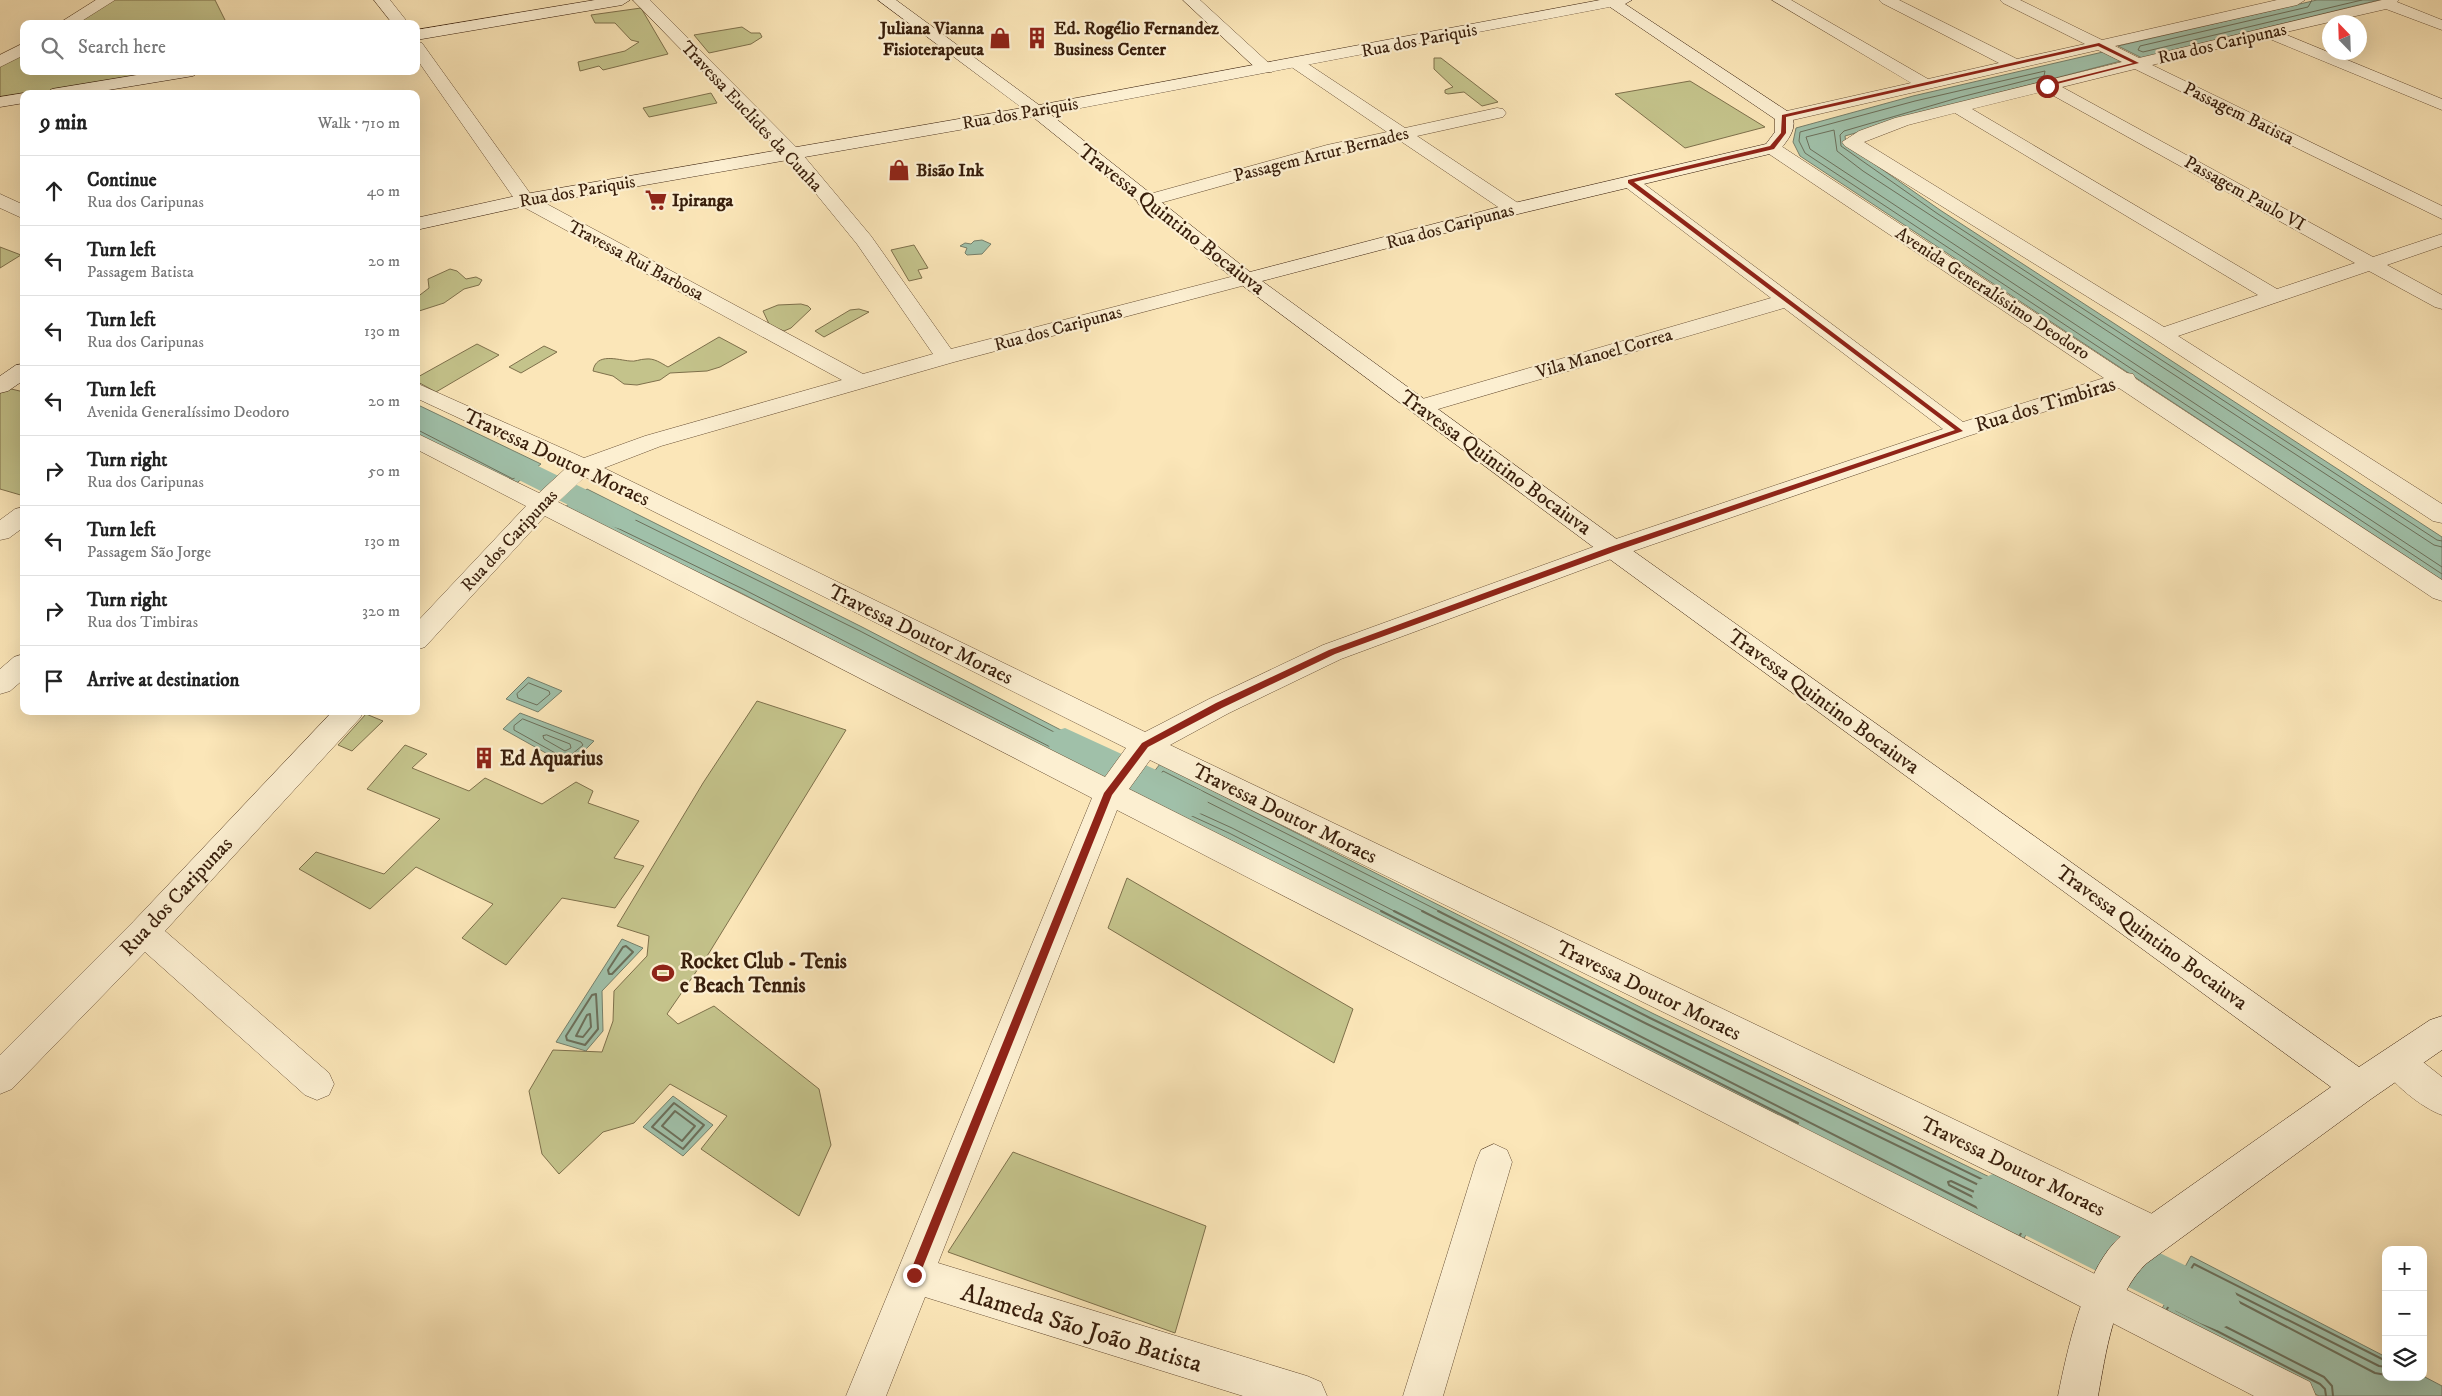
<!DOCTYPE html>
<meta charset="utf-8">
<style>
body{margin:0;font-family:"IM FELL DW Pica",serif;background:#f6f6f6;color:#222}
.controls{position:absolute;right:15px;bottom:15px;display:grid;overflow:hidden;border-radius:10px;box-shadow:0 5px 20px #0002}
.controls button{width:45px;height:45px;display:grid;place-items:center;padding:0;border:0;border-bottom:1px solid #e0e0e0;background:#fff;color:#222;font:25px sans-serif}
.compass{position:absolute;left:2322px;top:15px;width:45px;height:45px;border-radius:50%;background:#fff;box-shadow:0 5px 20px #0002;rotate:337deg}
.stop{position:absolute;width:15px;height:15px;margin:-11px;border:4px solid #8f2418;border-radius:50%;background:#fff}
.stop.end{background:#8f2418;border-color:#fff;box-shadow:0 1px 5px #0008}
.list{margin:0;padding:0;list-style:none}
h2{display:flex;justify-content:space-between;align-items:center;height:65px;margin:0;padding:0 20px;font-size:21px}
h2 small{font-size:16px;font-weight:400;color:#767676}
.list li{display:grid;grid-template-columns:32px 1fr auto;gap:15px;align-items:center;box-sizing:border-box;height:70px;padding:0 20px;border-top:1px solid #e0e0e0}
.list b{display:block;font-size:19px;white-space:nowrap}
.list p{margin:0;font-size:16px;white-space:nowrap;color:#767676}
.list em{font-size:16px;font-style:normal;color:#767676}
.icon{flex:none;width:28px;height:28px;fill:none;stroke:currentColor;stroke-width:2;stroke-linecap:round;stroke-linejoin:round}
.map{position:relative;flex:none;width:2442px;height:1396px;overflow:hidden}
.search{position:absolute;background:#fff;box-shadow:0 5px 20px #0002;left:20px;top:20px;width:400px;height:55px;display:flex;align-items:center;gap:12px;box-sizing:border-box;padding:0 18px;border-radius:10px;color:#767676;font-size:19px}
.panel{position:absolute;background:#fff;box-shadow:0 5px 20px #0002;left:20px;top:90px;width:400px;height:625px;border-radius:10px}
.map>svg:first-child{display:block}
.green{fill:#c4c38b;stroke:#7e704b}
.water{fill:#a0c0a9;stroke:#767f6a}
.lines{fill:none;stroke-linecap:round;stroke-linejoin:round}
.shore-far1{stroke:#6c6f5a;stroke-width:1}
.shore{stroke:#6c6f5a;stroke-width:2}
.canal{fill:#a0c0a9;fill-rule:evenodd}
.street-casing{stroke:#695036;stroke-width:1}
.secondary-casing{stroke:#381e0b;stroke-width:1}
.street{fill:#fcefd1;fill-rule:evenodd}
.secondary{fill:#fcefd1;fill-rule:evenodd}
.route{fill:#8f2418}
.labels{text-anchor:middle;stroke-width:4.5;stroke-linejoin:round;paint-order:stroke}
.far-poi-label{font-size:18px;font-weight:bold;fill:#381e0b;stroke:#fcefd1;text-anchor:start}
.far-street-label{font-size:18px;fill:#381e0b;stroke:#fcefd1}
.street-label{font-size:21px;fill:#381e0b;stroke:#fcefd1}
.poi-label{font-size:21px;font-weight:bold;fill:#381e0b;stroke:#fcefd1;text-anchor:start}
.near-street-label{font-size:25px;fill:#381e0b;stroke:#fcefd1}
</style>
<div class="map">
<svg width="2442" height="1396" viewBox="0 0 2442 1396">
<rect width="100%" height="100%" fill="#fbe6b8"/>
<filter id="stains"><feTurbulence type="fractalNoise" baseFrequency=".004" numOctaves="4"/><feColorMatrix values="0 0 0 0 .2 0 0 0 0 .09 0 0 0 0 .02 0 0 0 .5 -.17"/></filter>
<radialGradient id="worn" r=".72"><stop offset=".6" stop-color="#630" stop-opacity="0"/><stop offset="1" stop-color="#630" stop-opacity=".3"/></radialGradient>
<path class="green" d="M107 0H215L227 24H66Z
M641 8 668 54 603 70 599 66 580 71 578 62 625 51 639 42 631 40 615 23H595L591 15Z
M742 27 751 33H760L762 37 751 44 709 53 694 35Z
M24 48V71H193L52 94H24L0 102V62Z
M1434 58H1441L1498 102 1482 106 1464 92 1448 94 1445 93V90L1453 87 1434 69Z
M1690 81 1765 127 1685 148 1615 94Z
M711 93 717 103 649 117 643 108Z
M914 245 928 268 918 270 922 278 909 281 891 250Z
M0 247 21 255 0 268Z
M450 269 457 271 466 279 476 277 482 280 479 285 464 289 444 303 416 312V298L429 288 428 279Z
M801 304 808 306 811 309 791 328 784 331 770 326 763 311 778 305Z
M859 309 869 312 824 337 815 331 850 310Z
M719 337 747 352 720 367 707 371 670 373 660 380 637 385 624 384 613 376 593 371C596 352 618 360 630 361 635 362 640 359 646 359 654 358 661 363 668 367Z
M477 344 499 355 436 392 416 381V378Z
M544 346 557 352 521 373 509 367Z
M7 388 24 392V496L0 489V393Z
M757 701 846 730 709 953 667 1014 678 1024 714 1006 819 1089 831 1145 799 1216 701 1149 727 1116 670 1084 634 1123 603 1132 559 1174 542 1154 529 1091 553 1050 602 1052 613 1021 614 991 647 956 649 936 617 926 703 783Z
M366 714 383 721 352 751 338 745Z
M405 745 427 754 412 768 469 791 485 778 542 804 576 782 593 791 588 803 639 821 614 858 644 866 615 908 562 898 506 965 462 938 493 904 416 867 370 909 299 869 316 852 384 874 440 819 367 789Z
M1127 878 1353 1009 1334 1063 1108 928Z
M1013 1152 1206 1226 1175 1333 948 1252Z"/>
<path class="water" d="M2317 0H2379L2142 58 2118 46Z
M2103 52 2121 61 1963 102 1845 136 1846 144 1940 210 2442 537V580L1800 156 1793 142 1796 128 1913 96Z
M982 240 991 244 982 254 967 255 965 253 967 248 960 246 965 243 971 244 974 241Z
M416 404 541 464 514 485 416 433Z
M587 489 862 627 1113 757 1096 776 741 593 564 508Z
M528 677 562 691 538 712 506 699Z
M520 713 594 741 569 766 503 729Z
M1160 764 1652 1013 2045 1204 2021 1243 1226 838 1135 796Z
M622 939 643 948 602 991 603 1031 586 1051 556 1042Z
M673 1096 713 1125 683 1156 643 1127Z
M2191 1256 2386 1357V1377L2423 1376 2442 1386V1396H2319L2159 1314Z"/>
<g class="lines">
<path class="shore-far1" d="M2312 0 2308 7 2140 46 2138 50 2143 52 2362 0
M416 409 528 463 529 467 513 479 416 429
M441 428 516 465 517 468 511 471 438 432 437 429Z
M587 496 860 631 1102 757 1103 761 1093 769 743 589 576 508V505Z
M2442 541 2437 540 1938 214 1841 146 1840 135 1844 131 1961 97 2044 76 2045 71 1915 101 1800 132 1799 141 1805 153 2442 574
M2442 547 2434 545 1863 171 1837 151 1834 130 1806 137 1810 149 2442 567
M529 683 549 691 550 694 537 705 518 698 517 694Z
M523 719 581 742 583 745 566 759 514 730V726Z
M547 735 570 744 571 748 565 751 544 739 543 736Z
M1384 912 1229 833 1146 795 1145 792 1163 771 1441 912
M1396 912 1232 828 1155 793 1154 790 1162 779 1425 912"/>
<path class="shore" d="M1381 911 1798 1123
M1394 911 2015 1227 2018 1226 2027 1211 2026 1208 1647 1024 1422 911
M1438 911 1650 1018 2035 1205 2036 1209 2020 1235
M626 946 633 952 612 974H609L608 970 623 947Z
M596 994 598 1029 585 1045 567 1040 566 1036 592 995Z
M590 1014 591 1027 583 1037 576 1036 587 1015Z
M674 1103 704 1125 683 1149 652 1127Z
M675 1111 695 1126 682 1141 662 1126Z
M1951 1181 2015 1211 2016 1215 2012 1217 1949 1185 1948 1182Z
M2167 1309 2194 1264 2386 1361
M2326 1396 2325 1389 2320 1384 2176 1310 2195 1273 2379 1366 2386 1367
M2333 1396 2332 1386 2324 1377 2187 1307 2186 1304 2198 1283 2201 1282 2375 1373 2386 1375"/>
<path class="canal" d="M416 408 426 411 632 512 636 519 632 526 621 529 610 526 416 428Z
M1065 728 1202 791 1208 802 1202 813 1189 817 1176 813 1052 752 1047 742 1052 732Z
M1995 1173 2234 1289 2241 1306 2234 1323 2217 1330 2200 1323 1979 1212 1972 1196 1979 1180Z"/>
<g class="street-casing">
<path id="street" d="M96 0H115L77 24H58Z
M374 0H390L409 24H393Z
M633 0H650L798 149 871 236 951 349 1246 273 1253 275 1256 279 1253 283 954 362 661 446 604 468 1145 732 1209 699 1323 645 1604 543 1943 429 1784 308 1428 412 1420 414 1412 412 1409 407 1412 402 1771 298 1624 186 1621 182 1624 178H1636L1963 422 2104 378 1766 152 1763 148 1766 144H1778L2127 373 2133 374 2136 379 2442 580V601L2433 598 2119 388 1968 436 1622 555 1341 659 1229 713 1170 745 2167 1221 2173 1234 2167 1247 2154 1253 1150 760 1129 789 2310 1382 2316 1396H2254L1117 810 938 1263 1307 1376 1321 1382 1327 1396H1243L925 1297 886 1396H846L1092 798 545 516 425 647 416 650V623L526 506 416 449V433L539 493 566 468 416 398V383L584 458 645 436 842 380 518 204 416 58V41L422 43 532 196 863 374 933 354 857 244 786 157ZM585 477 1126 748 1105 777 558 502Z
M1183 0H1200L1272 66 1274 69 1272 72H1260Z
M1772 0H1791L1928 79 1999 63 1882 3 1879 0H1899L2017 59 2085 44 2003 3 2000 0H2020L2102 40 2277 0H2305L2297 5 2115 46 2139 58 2382 0H2399L2397 2 2442 20V30L2386 9 2282 33 2442 99V110L2265 37 2152 65 2442 206V219L2135 69 2062 87 2373 257 2442 234V246L2387 265 2442 295V309L2435 307 2369 271 2178 336 2442 504V523L2433 521 2149 335 1845 146 1842 142 1859 131 1895 118 2122 62 2098 50 1784 122 1778 121 1775 117 1778 113 1911 83ZM2045 91 2355 263 2277 289 1972 109ZM1955 113 2258 295 2164 327 1864 142 1908 125Z
M24 43V55L0 67V55Z
M1296 58 1302 60 1405 128 1497 108 1503 109 1506 113 1503 117 1417 136 1521 205 1523 209 1521 213H1507L1399 140 1336 154 1153 205H1139L1137 201 1139 197 1327 145 1387 132 1290 66 1288 63 1290 60Z
M0 194 24 205V219L0 208Z
M24 507V527L9 538 0 540V520L15 509Z
M24 654V679L10 691 0 694V669L14 657Z
M333 711H364L360 718 165 931 329 1073 334 1084 329 1095 317 1100 305 1095 145 952 12 1089 0 1094V1055L133 922Z
M2397 1046 2409 1051 2442 1077V1115C2422 1108 2389 1082 2380 1062L2385 1051Z
M1494 1144 1507 1150 1512 1162 1443 1396H1403L1476 1162 1481 1150Z"/>
</g>
<g class="secondary-casing">
<path id="secondary" d="M595 0H630L622 5 416 40V30Z
M878 0H896L1039 105 1600 0H1632L1625 4 1790 113C1800 127 1787 141 1778 152L1518 214 1262 281 1622 543 2359 1067 2430 1020 2442 1016V1050L2371 1099 2147 1263C2113 1294 2106 1353 2098 1396H2058C2067 1351 2083 1277 2114 1243 2122 1234 2132 1228 2141 1221L2331 1087 1604 555 1239 283 1033 117 525 206 416 230V218L525 194 1022 108ZM1610 7 1775 119V132L1766 144 1514 203 1250 272 1050 114Z
M161 71H201L193 76 84 94H44L52 89Z
M24 93 27 94H24V103L0 107V97Z
M24 364V380L8 391 0 393V376L16 365Z"/>
</g>
<use href="#street" class="street"/>
<use href="#secondary" class="secondary"/>
</g>
<path class="route" d="M2099 43 2139 63 2045 87V85L2133 63 2098 46 1786 117V133L1774 149 1634 182 1963 431 1616 551 1335 654 1222 708 1148 747 1112 795 918 1279H911L909 1275 1104 793 1142 743 1216 703 1329 650 1610 547 1955 430 1628 183V180L1770 146 1781 133 1782 115Z"/>
<defs>
<g id="shop-bare" transform="scale(1.725)"><path d="M-5-2.5h2.3a2.7 3.5 0 0 1 5.4 0H5L5.5 6h-11ZM-1.5-2.5h3a1.5 2.3 0 0 0-3 0Z" fill="#8f2418" stroke="#fcefd1" stroke-width="2.5" paint-order="stroke"/></g>
<g id="building-bare" transform="scale(1.725)"><path d="M-4-6H4V6H1V3H-1V6H-4ZM-2.5-4.3h1.7v1.8h-1.7ZM.8-4.3h1.7v1.8H.8ZM-2.5-1h1.7V.8h-1.7ZM.8-1h1.7V.8H.8Z" fill="#8f2418" stroke="#fcefd1" stroke-width="2.5" paint-order="stroke"/></g>
<g id="supermarket-bare" transform="scale(1.725)"><path d="M-6-5.5h2.5l.6 2H6L4.5 2H-2.5L-4.4-4H-6ZM-1.5 3.2a1.3 1.3 0 1 0 .1 0ZM3 3.2a1.3 1.3 0 1 0 .1 0Z" fill="#8f2418" stroke="#fcefd1" stroke-width="2.5" paint-order="stroke"/></g>
<g id="stadium-bare" transform="scale(1.725)"><path d="M0-5a6.5 5 0 1 0 0 10a6.5 5 0 1 0 0-10ZM-3.5-1.8h7v3.6h-7Z" fill="#8f2418" stroke="#fcefd1" stroke-width="2.5" paint-order="stroke"/></g>
</defs>
<g fill-rule="evenodd">
<use href="#shop-bare" x="1000" y="38"/>
<use href="#building-bare" x="1037" y="38"/>
<use href="#shop-bare" x="899" y="170"/>
<use href="#supermarket-bare" x="656" y="200"/>
<use href="#building-bare" x="484" y="758"/>
<use href="#stadium-bare" x="663" y="973"/>
</g>
<g class="labels">
<g class="far-poi-label">
<text x="984" y="34" text-anchor="end">Juliana Vianna<tspan x="984" dy="21">Fisioterapeuta</tspan></text>
<text x="1054" y="34">Ed. Rogélio Fernandez<tspan x="1054" dy="21">Business Center</tspan></text>
<text x="916" y="176">Bisão Ink</text>
<text x="672" y="206">Ipiranga</text>
</g>
<g class="far-street-label">
<text transform="translate(1419 40) rotate(-11)" y="6">Rua dos Pariquis</text>
<text transform="translate(2222 43) rotate(-13)" y="6">Rua dos Caripunas</text>
<text transform="translate(1020 113) rotate(-10)" y="6">Rua dos Pariquis</text>
<text transform="translate(2239 113) rotate(26)" y="6">Passagem Batista</text>
<text transform="translate(752 116) rotate(47)" y="6">Travessa Euclides da Cunha</text>
<text transform="translate(1321 154) rotate(-14)" y="6">Passagem Artur Bernades</text>
<text transform="translate(577 191) rotate(-10)" y="6">Rua dos Pariquis</text>
<text transform="translate(2245 193) rotate(29)" y="6">Passagem Paulo VI</text>
<text transform="translate(1450 226) rotate(-15)" y="6">Rua dos Caripunas</text>
<text transform="translate(636 260) rotate(28)" y="6">Travessa Rui Barbosa</text>
<text transform="translate(1993 293) rotate(33)" y="6">Avenida Generalíssimo Deodoro</text>
<text transform="translate(1058 328) rotate(-15)" y="6">Rua dos Caripunas</text>
<text transform="translate(1604 353) rotate(-16)" y="6">Vila Manoel Correa</text>
<text transform="translate(509 540) rotate(-47)" y="6">Rua dos Caripunas</text>
</g>
<g class="street-label">
<text transform="translate(1172 219) rotate(38)" y="7">Travessa Quintino Bocaiuva</text>
<text transform="translate(2045 404) rotate(-17)" y="7">Rua dos Timbiras</text>
<text transform="translate(557 457) rotate(25)" y="7">Travessa Doutor Moraes</text>
<text transform="translate(1496 462) rotate(36)" y="7">Travessa Quintino Bocaiuva</text>
<text transform="translate(921 634) rotate(26)" y="7">Travessa Doutor Moraes</text>
<text transform="translate(1824 701) rotate(36)" y="7">Travessa Quintino Bocaiuva</text>
<text transform="translate(1285 813) rotate(26)" y="7">Travessa Doutor Moraes</text>
<text transform="translate(176 896) rotate(-47)" y="7">Rua dos Caripunas</text>
<text transform="translate(2152 937) rotate(36)" y="7">Travessa Quintino Bocaiuva</text>
<text transform="translate(1649 990) rotate(26)" y="7">Travessa Doutor Moraes</text>
<text transform="translate(2013 1166) rotate(26)" y="7">Travessa Doutor Moraes</text>
</g>
<g class="poi-label">
<text x="500" y="765">Ed Aquarius</text>
<text x="680" y="968">Rocket Club - Tenis<tspan x="680" dy="24">e Beach Tennis</tspan></text>
</g>
<g class="near-street-label">
<text transform="translate(1082 1327) rotate(17)" y="9">Alameda São João Batista</text>
</g>
</g>
<rect width="100%" height="100%" filter="url(#stains)"/>
<rect width="100%" height="100%" fill="url(#worn)"/>
</svg>
<div class="controls">
<button>+</button>
<button>−</button>
<button><svg class="icon" aria-label="layers" viewBox="0 0 24 24"><path d="M12 4l9 5-9 5-9-5zM3 14l9 5 9-5"/></svg></button>
</div>
<svg class="compass" viewBox="-18 -18 36 36"><path d="M0-13l5 13h-10z" fill="#e53935"/><path d="M0 13l5-13h-10z" fill="#767676"/></svg>
<div class="stop" style="left:2047px;top:86px"></div>
<div class="stop end" style="left:914px;top:1275px"></div>
<div class="search"><svg class="icon" aria-label="search" viewBox="0 0 24 24"><circle cx="10" cy="10" r="6"/><path d="M15 15l6 6"/></svg>Search here</div>
<section class="panel">
<h2>9 min<small>Walk · 710 m</small></h2>
<ul class="list">
<li><svg class="icon" aria-label="ahead" viewBox="0 0 24 24"><path d="M12 20V5M6 11l6-6 6 6"/></svg><div><b>Continue</b><p>Rua dos Caripunas</p></div><em>40 m</em></li>
<li><svg class="icon" aria-label="left" viewBox="0 0 24 24"><path d="M17 20v-9H6M10 6l-5 5 5 5"/></svg><div><b>Turn left</b><p>Passagem Batista</p></div><em>20 m</em></li>
<li><svg class="icon" aria-label="left" viewBox="0 0 24 24"><path d="M17 20v-9H6M10 6l-5 5 5 5"/></svg><div><b>Turn left</b><p>Rua dos Caripunas</p></div><em>130 m</em></li>
<li><svg class="icon" aria-label="left" viewBox="0 0 24 24"><path d="M17 20v-9H6M10 6l-5 5 5 5"/></svg><div><b>Turn left</b><p>Avenida Generalíssimo Deodoro</p></div><em>20 m</em></li>
<li><svg class="icon" aria-label="right" viewBox="0 0 24 24"><path d="M7 20v-9h11M14 6l5 5-5 5"/></svg><div><b>Turn right</b><p>Rua dos Caripunas</p></div><em>50 m</em></li>
<li><svg class="icon" aria-label="left" viewBox="0 0 24 24"><path d="M17 20v-9H6M10 6l-5 5 5 5"/></svg><div><b>Turn left</b><p>Passagem São Jorge</p></div><em>130 m</em></li>
<li><svg class="icon" aria-label="right" viewBox="0 0 24 24"><path d="M7 20v-9h11M14 6l5 5-5 5"/></svg><div><b>Turn right</b><p>Rua dos Timbiras</p></div><em>320 m</em></li>
<li><svg class="icon" aria-label="arrive" viewBox="0 0 24 24"><path d="M6 21V4h12l-3 4 3 4H6"/></svg><div><b>Arrive at destination</b></div></li>
</ul>
</section>
</div>
